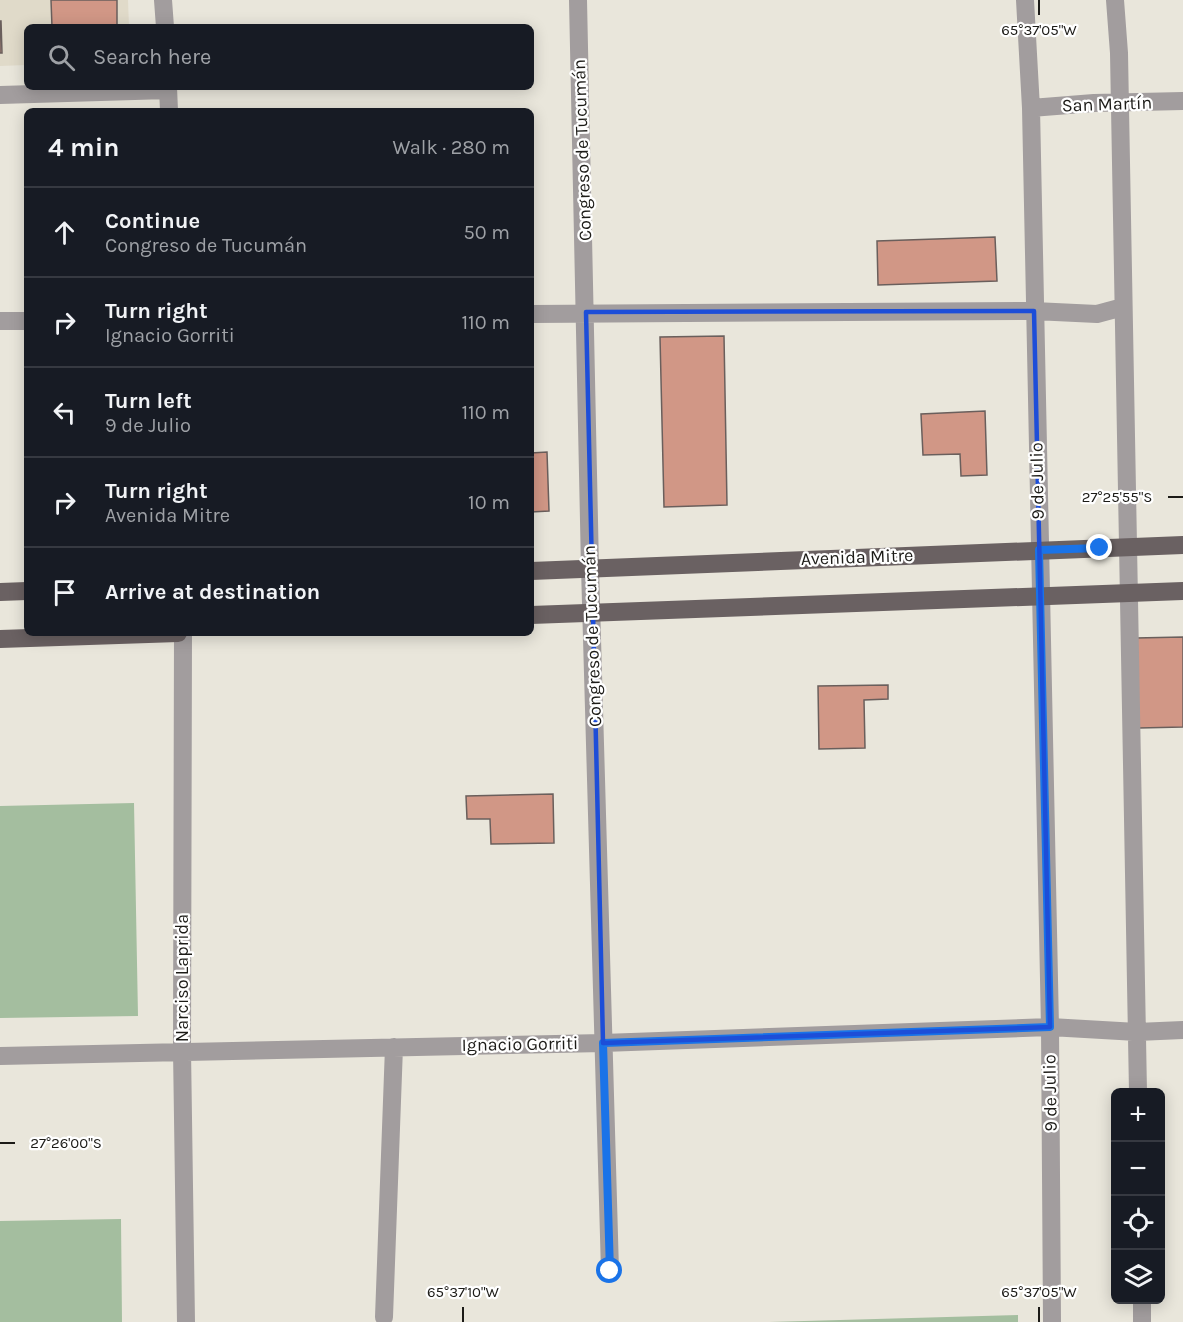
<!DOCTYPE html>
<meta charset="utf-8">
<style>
body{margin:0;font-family:Karla,sans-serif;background:#20242c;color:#f1f3f6}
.controls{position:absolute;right:18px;bottom:18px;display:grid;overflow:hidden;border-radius:9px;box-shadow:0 3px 15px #0003}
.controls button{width:54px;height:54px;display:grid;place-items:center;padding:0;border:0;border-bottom:2px solid #363941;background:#171b24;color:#f1f3f6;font:30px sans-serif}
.stop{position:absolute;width:18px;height:18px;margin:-14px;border:4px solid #1a73e8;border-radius:50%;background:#fff}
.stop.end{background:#1a73e8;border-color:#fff;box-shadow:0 2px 6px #0008}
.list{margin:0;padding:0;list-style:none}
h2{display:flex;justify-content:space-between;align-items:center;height:78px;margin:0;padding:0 24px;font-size:26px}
h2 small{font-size:20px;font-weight:400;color:#9ea1a6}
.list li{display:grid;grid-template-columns:39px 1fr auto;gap:18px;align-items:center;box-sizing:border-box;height:90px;padding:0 24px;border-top:2px solid #363941}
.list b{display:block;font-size:22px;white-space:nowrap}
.list p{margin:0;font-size:20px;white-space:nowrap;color:#9ea1a6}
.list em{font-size:20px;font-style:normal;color:#9ea1a6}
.icon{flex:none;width:33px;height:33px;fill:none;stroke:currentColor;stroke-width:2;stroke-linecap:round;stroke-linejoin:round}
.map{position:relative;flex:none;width:1183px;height:1322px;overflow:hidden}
.search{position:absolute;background:#171b24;box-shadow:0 3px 15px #0003;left:24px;top:24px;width:510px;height:66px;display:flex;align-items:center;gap:15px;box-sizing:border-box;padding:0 21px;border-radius:9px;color:#9ea1a6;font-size:22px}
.panel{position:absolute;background:#171b24;box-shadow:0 3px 15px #0003;left:24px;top:108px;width:510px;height:528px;border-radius:9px}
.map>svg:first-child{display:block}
.built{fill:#e0dac9}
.green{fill:#a4be9f}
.building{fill:#d19786;stroke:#6a5f5c;stroke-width:1.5}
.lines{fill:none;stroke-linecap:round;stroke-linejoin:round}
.minor{stroke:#a29d9e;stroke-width:18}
.major{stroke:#6a6162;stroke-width:18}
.route{stroke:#1a73e8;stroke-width:8}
.marked{fill:none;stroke:#1d4ed8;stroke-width:4.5;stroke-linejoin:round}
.ticks{fill:none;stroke:#1c1b17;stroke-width:2}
.labels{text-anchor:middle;stroke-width:4.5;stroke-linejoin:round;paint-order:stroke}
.street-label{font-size:18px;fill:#1c1b17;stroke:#fff}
.ticks-label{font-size:15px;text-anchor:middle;fill:#1c1b17;stroke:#fff;stroke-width:4.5;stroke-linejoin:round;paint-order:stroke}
</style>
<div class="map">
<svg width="1183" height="1322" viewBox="0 0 1183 1322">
<rect width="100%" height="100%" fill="#e9e6db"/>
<path class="built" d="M0 0H128L129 27H27V65L0 66Z"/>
<path class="green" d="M134 803 138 1016 0 1018V806Z
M121 1219 122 1322H0V1221Z
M1018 1315V1322H769Z"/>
<path class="building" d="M51 0H117V27H52Z
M0 21H1L2 53H0Z
M995 237 997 281 878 285 877 241Z
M724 336 727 505 664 507 660 337Z
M985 411 987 475 961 476 960 454 923 455 921 414Z
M547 452 549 511 531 512V453Z
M1183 637V727L1139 728 1136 638Z
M888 685V699L864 700 865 748 819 749 818 686Z
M553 794 554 843 491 844 490 819H467L466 796Z"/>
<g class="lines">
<path class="minor" d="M163 0 165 27
M578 0 590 568 610 1271
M1025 0 1031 108 1050 1027 1052 1322
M1115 0 1119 53 1138 1092
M168 87 169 111
M0 95 168 90
M1031 108 1094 103 1183 101
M531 314 1034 311 1097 314 1123 307
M0 321H27
M183 633 182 1050 186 1322
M0 1056 603 1043 1050 1027 1137 1032 1183 1030
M1142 1300V1322
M384 1317 394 1047"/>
<path class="major" d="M531 571 1183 545
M0 592 27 591
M531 615 1183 591
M0 639 178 633"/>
</g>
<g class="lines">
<path class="route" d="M610 1271 603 1043 1050 1027 1039 550 1100 548"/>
</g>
<path class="marked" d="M1034 311 1050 1027 603 1043 586 312Z"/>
<path class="ticks" d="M1039 0V15M1168 497H1183M0 1143H15M463 1307V1322M1039 1307V1322"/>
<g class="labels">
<g class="street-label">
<text transform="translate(1107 104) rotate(-2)" y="6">San Martín</text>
<text transform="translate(582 150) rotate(-92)" y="6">Congreso de Tucumán</text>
<text transform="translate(1037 481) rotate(-91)" y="6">9 de Julio</text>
<text transform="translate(857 557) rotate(-2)" y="6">Avenida Mitre</text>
<text transform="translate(592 636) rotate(-92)" y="6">Congreso de Tucumán</text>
<text transform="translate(182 978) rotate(-90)" y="6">Narciso Laprida</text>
<text transform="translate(520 1044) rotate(-1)" y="6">Ignacio Gorriti</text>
<text transform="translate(1050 1093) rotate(-91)" y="6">9 de Julio</text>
</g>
</g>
<g class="ticks-label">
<text x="1039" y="35">65°37'05"W</text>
<text x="1117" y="502">27°25'55"S</text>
<text x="66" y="1148">27°26'00"S</text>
<text x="463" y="1297">65°37'10"W</text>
<text x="1039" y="1297">65°37'05"W</text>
</g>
</svg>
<div class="controls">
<button>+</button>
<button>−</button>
<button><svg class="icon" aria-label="locate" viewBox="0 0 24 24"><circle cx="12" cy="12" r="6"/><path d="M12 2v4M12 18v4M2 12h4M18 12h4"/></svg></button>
<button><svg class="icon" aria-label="layers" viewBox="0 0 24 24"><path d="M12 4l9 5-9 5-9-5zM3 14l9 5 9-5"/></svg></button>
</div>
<div class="stop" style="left:610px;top:1271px"></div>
<div class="stop end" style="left:1100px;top:548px"></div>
<div class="search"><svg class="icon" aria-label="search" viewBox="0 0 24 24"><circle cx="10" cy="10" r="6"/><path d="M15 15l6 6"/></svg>Search here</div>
<section class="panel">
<h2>4 min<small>Walk · 280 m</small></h2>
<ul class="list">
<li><svg class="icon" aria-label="ahead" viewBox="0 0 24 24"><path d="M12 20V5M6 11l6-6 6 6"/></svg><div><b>Continue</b><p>Congreso de Tucumán</p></div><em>50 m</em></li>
<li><svg class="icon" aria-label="right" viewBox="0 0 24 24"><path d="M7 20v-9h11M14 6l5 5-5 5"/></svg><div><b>Turn right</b><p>Ignacio Gorriti</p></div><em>110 m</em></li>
<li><svg class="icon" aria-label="left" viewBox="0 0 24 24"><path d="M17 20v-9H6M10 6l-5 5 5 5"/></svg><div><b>Turn left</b><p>9 de Julio</p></div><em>110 m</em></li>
<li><svg class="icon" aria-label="right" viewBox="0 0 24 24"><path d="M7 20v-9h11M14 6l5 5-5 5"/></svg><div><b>Turn right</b><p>Avenida Mitre</p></div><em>10 m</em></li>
<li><svg class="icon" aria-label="arrive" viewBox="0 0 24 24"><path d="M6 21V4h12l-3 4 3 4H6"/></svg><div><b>Arrive at destination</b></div></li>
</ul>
</section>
</div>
